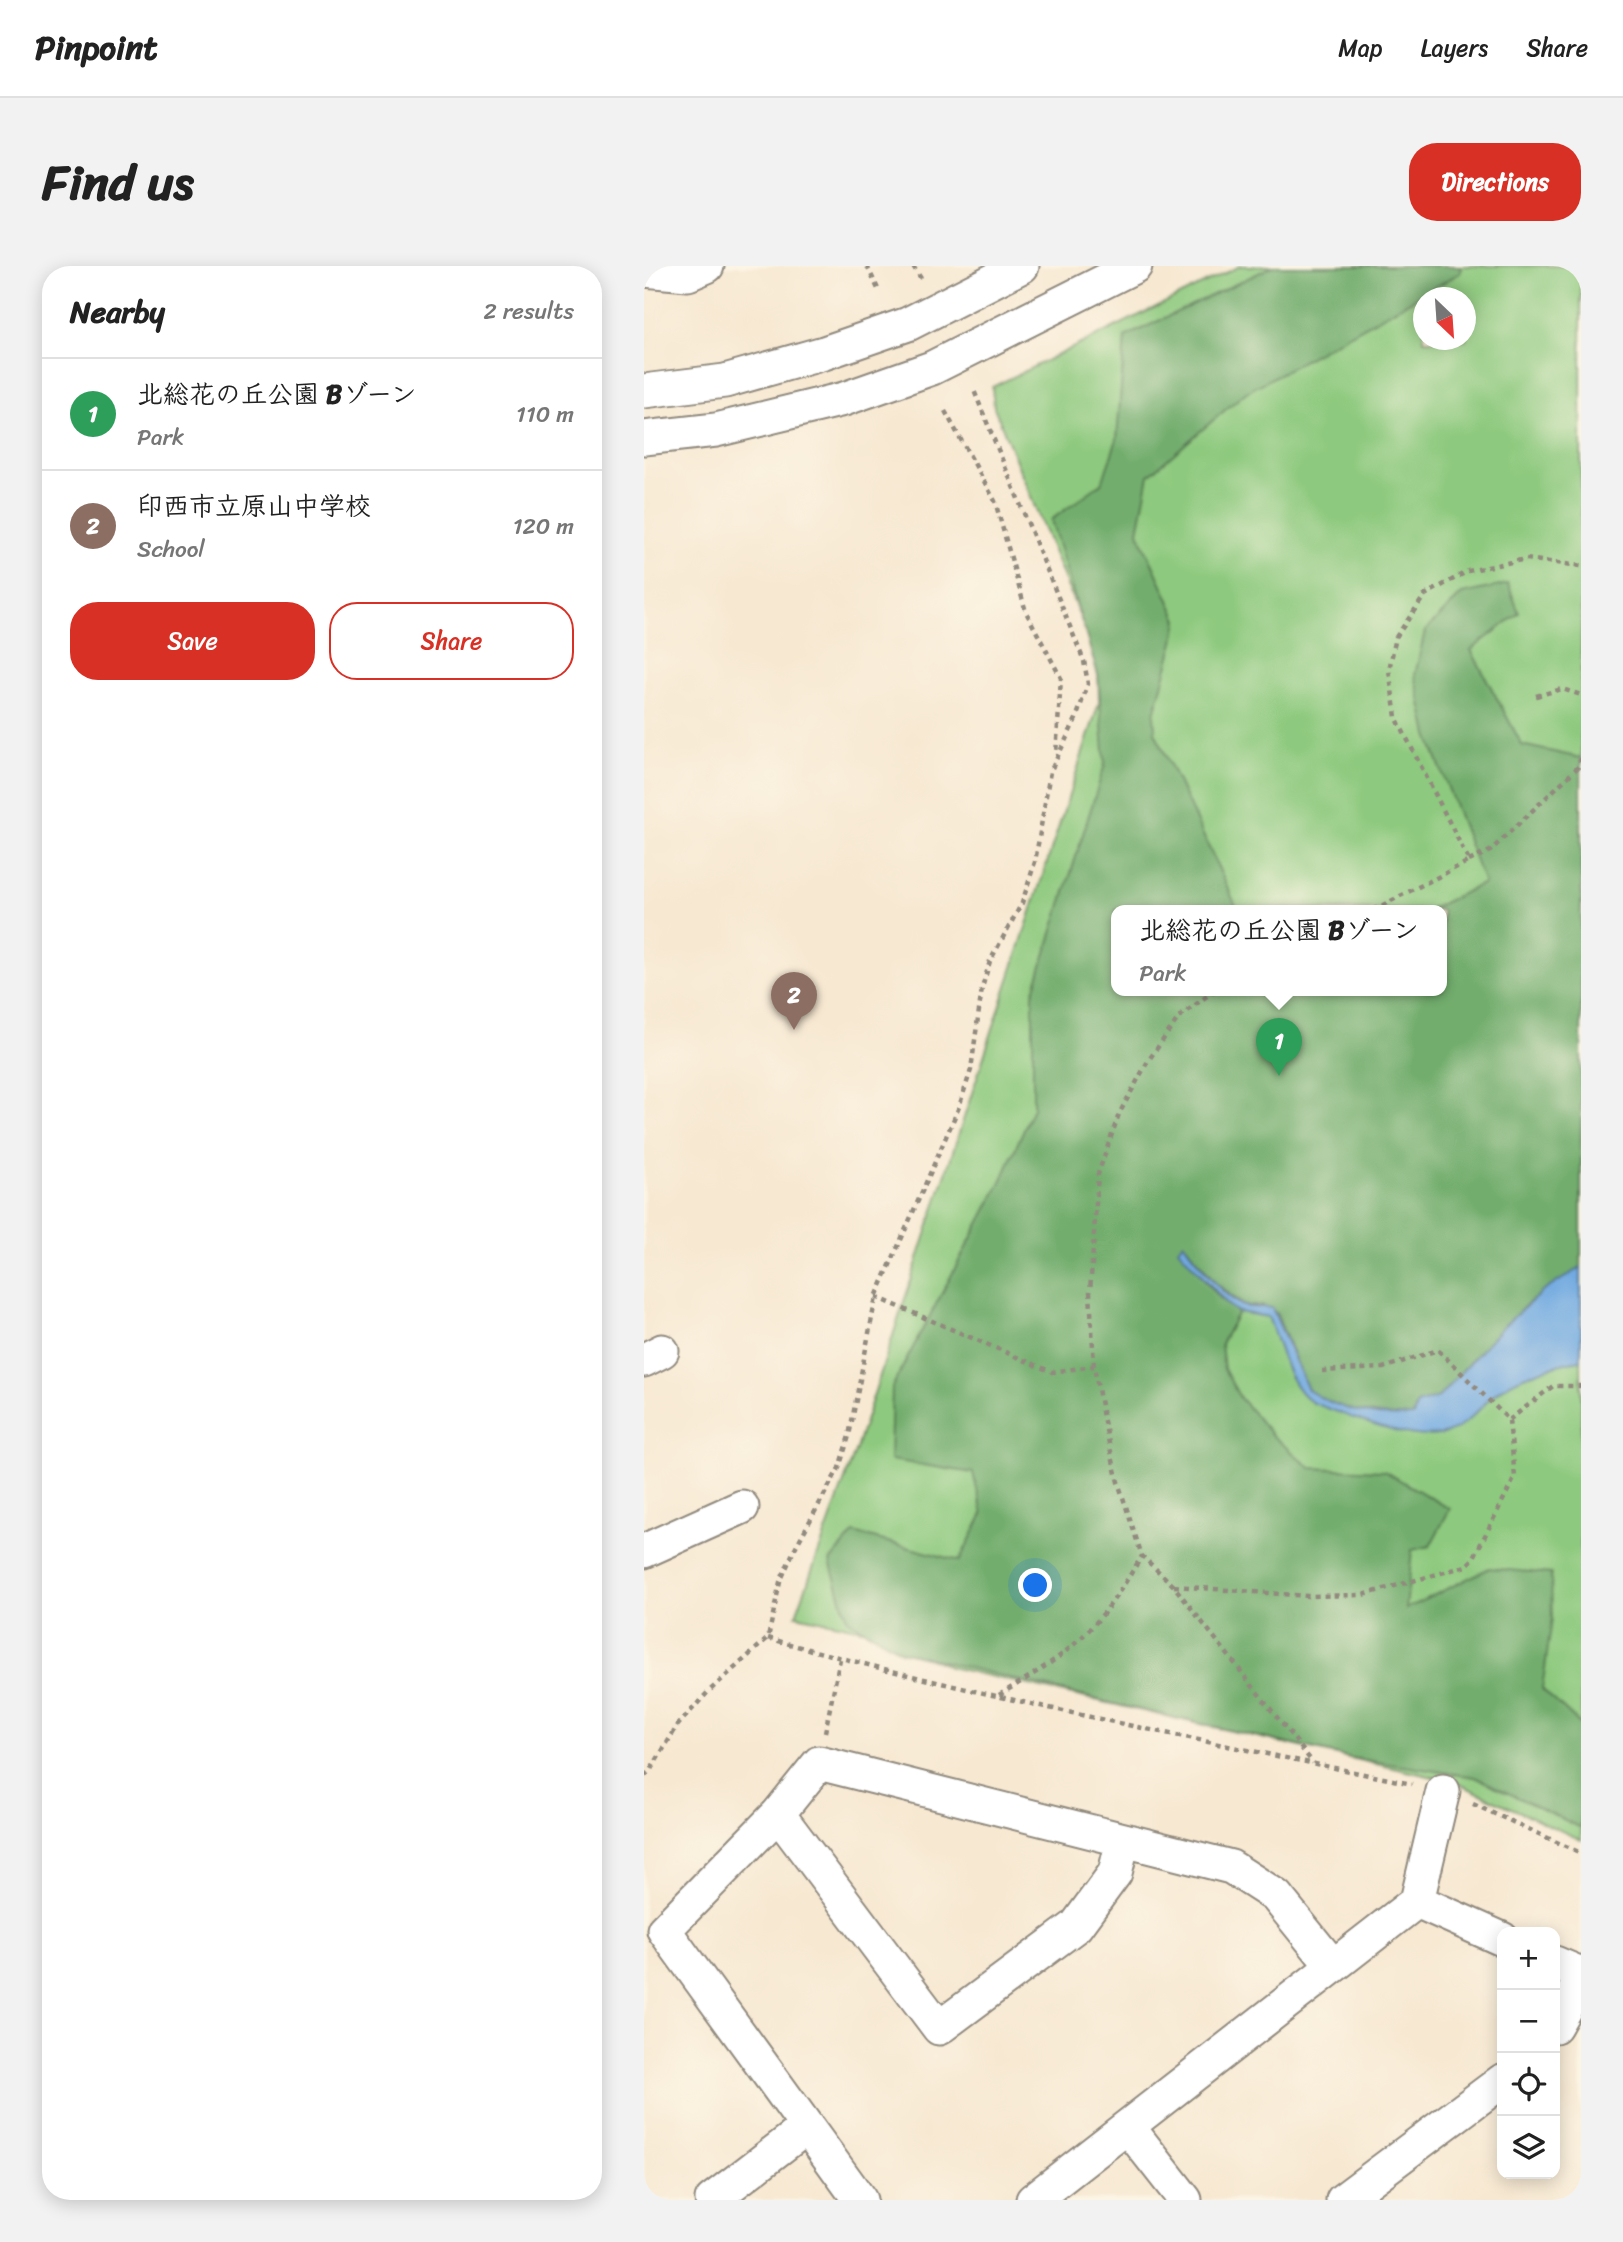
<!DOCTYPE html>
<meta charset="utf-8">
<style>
body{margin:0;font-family:Sriracha,"Klee One",sans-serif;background:#f2f2f2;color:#222}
.controls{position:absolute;right:21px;bottom:21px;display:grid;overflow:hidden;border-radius:14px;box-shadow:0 4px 18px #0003}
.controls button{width:63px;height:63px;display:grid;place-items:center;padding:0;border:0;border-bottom:2px solid #e0e0e0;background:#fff;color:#222;font:35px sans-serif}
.compass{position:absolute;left:769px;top:21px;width:63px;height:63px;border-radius:50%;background:#fff;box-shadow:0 4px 18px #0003;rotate:155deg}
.you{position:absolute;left:392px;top:1320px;width:24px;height:24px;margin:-18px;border:5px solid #fff;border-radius:50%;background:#1a73e8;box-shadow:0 0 0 10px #1a73e833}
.badge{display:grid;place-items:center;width:46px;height:46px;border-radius:50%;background:#d93025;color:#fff;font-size:23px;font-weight:700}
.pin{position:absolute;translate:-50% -58px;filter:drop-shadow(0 2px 4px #0008)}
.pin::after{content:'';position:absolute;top:37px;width:24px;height:21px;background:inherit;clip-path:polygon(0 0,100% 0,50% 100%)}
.popup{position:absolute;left:467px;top:639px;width:336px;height:91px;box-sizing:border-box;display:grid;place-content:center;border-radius:14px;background:#fff;filter:drop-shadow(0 2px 5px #0005);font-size:23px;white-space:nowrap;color:#767676}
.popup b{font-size:26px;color:#222}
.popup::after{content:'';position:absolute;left:50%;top:100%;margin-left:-14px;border:14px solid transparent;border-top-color:#fff}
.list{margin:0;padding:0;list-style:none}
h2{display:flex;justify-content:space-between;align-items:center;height:91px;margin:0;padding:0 28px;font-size:30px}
h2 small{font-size:23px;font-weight:400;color:#767676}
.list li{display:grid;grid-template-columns:46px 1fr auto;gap:21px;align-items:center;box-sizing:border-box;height:112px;padding:0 28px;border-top:2px solid #e0e0e0}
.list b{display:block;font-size:26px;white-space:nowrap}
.list p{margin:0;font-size:23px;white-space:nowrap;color:#767676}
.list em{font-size:23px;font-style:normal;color:#767676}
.actions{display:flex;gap:14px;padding:21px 28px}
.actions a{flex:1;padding:16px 0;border:2px solid #d93025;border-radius:28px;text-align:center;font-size:24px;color:#d93025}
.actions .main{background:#d93025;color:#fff}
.icon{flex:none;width:38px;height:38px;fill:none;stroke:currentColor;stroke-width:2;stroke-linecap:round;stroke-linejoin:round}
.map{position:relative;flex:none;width:937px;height:1934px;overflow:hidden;border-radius:28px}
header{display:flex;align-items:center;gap:42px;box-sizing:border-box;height:98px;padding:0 35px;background:#fff;border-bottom:2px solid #e0e0e0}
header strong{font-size:33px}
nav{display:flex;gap:38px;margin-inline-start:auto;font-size:24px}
.intro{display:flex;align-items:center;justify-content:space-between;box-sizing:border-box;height:168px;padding:0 42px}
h1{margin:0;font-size:49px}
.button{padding:18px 32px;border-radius:28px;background:#d93025;color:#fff;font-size:24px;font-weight:700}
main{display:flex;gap:42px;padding:0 42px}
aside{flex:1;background:#fff;border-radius:28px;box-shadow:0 4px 18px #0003}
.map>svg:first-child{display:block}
.green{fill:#8dc97e;stroke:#5c7a54;stroke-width:2;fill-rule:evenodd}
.forest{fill:#72ad6d;stroke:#4e6c4c;stroke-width:2}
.water{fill:#72aae1;stroke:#4e6a86;stroke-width:2}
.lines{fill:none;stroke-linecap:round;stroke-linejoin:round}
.minor-casing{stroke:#918a7e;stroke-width:37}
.path{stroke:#918a7e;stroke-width:4.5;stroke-dasharray:5 5;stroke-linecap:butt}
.minor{stroke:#fff;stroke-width:33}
</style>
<header>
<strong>Pinpoint</strong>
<nav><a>Map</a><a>Layers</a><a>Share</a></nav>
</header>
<div class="intro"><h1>Find us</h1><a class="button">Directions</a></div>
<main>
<aside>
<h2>Nearby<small>2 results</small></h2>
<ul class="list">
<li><span class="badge" style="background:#2e9e5b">1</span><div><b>北総花の丘公園 Bゾーン</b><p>Park</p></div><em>110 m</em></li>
<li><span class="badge" style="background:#8d6e63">2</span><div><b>印西市立原山中学校</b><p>School</p></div><em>120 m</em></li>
</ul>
<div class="actions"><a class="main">Save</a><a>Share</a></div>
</aside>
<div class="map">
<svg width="937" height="1934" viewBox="0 0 937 1934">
<rect width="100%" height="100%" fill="#fcf5e5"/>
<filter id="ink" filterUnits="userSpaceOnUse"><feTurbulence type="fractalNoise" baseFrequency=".0143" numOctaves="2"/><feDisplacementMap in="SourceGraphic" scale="14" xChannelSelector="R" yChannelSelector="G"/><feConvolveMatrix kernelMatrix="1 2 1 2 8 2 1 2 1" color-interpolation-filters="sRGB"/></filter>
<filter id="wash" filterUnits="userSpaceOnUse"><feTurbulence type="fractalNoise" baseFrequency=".00686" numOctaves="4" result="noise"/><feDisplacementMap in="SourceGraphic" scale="28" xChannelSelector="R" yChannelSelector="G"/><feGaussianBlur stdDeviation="1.57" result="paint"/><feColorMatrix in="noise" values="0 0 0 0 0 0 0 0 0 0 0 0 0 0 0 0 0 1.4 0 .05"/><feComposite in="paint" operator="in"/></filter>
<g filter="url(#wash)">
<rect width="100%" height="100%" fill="#f7e8d1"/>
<path class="green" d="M596 0H937V1574L811 1516 305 1401 236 1367 152 1349 212 1183 455 437 454 395 350 141 348 121ZM780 32H822V74H780ZM472 644H798V724H472Z"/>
<path class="forest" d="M629 0H817L816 7 601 127 505 209 494 266 534 354 530 376 510 448 511 466 594 644H472V724H654L659 730 692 728 696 724H798V644H785L840 617 784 469 771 409 781 365 818 328 864 318 875 347 827 384 878 479 937 492V1001L883 1038 833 1088 795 1131 773 1138 769 1150C733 1152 694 1144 664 1124L632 1047 619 1040H601L590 1032 572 1017 539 976C553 1004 567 1029 594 1046L577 1078 580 1103 596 1132 628 1169 667 1202 740 1205 806 1243 786 1280 768 1284 762 1343 845 1302 907 1308 908 1353 898 1423 937 1459V1562L831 1511 707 1492 475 1439 257 1385 203 1353 186 1295 210 1267 315 1295 339 1248 329 1207 246 1194 248 1121 356 918 389 842V728L461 498 454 409 407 254 458 217 473 173 481 71Z"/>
<path class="water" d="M539 976C552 994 579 1032 600 1040 608 1043 619 1040 628 1042L664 1124C694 1144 733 1153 769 1150L773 1138 795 1131 856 1063 898 1026 937 1001V1094C915 1097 875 1110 857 1123 838 1137 826 1159 803 1167 768 1179 704 1149 669 1137 642 1120 636 1079 624 1051L594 1046 585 1040 534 983Z"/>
</g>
<g filter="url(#ink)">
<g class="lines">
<g class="minor-casing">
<path id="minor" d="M0 4 44 8 63 0
M0 125 81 115 180 87 264 58 378 0
M0 172 72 164 200 133 288 102 491 0
M0 1094 18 1085
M0 1285 98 1241
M134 1548 295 1762 432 1660 471 1607 479 1574
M773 1635 858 1673
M911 1697 937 1708
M911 1760 937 1714
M484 1861 541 1934
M68 1934 163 1861
M216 1934 20 1664 134 1548 175 1497 587 1601 632 1630 688 1699
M389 1934 773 1635 799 1525
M699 1934 858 1815"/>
</g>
<path class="path" d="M223 0 234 23
M269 0 278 14
M301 145 351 235 382 346 417 412 412 489
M892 430 918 423 937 429
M825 595 846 585 934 501 937 491
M729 644 825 595 752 451 745 404 752 371 781 329 824 305 882 293 937 300
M571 724 535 751 504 795 475 848 454 908 446 1026 450 1100 459 1151 474 1216 498 1290 529 1319 669 1497
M232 1031 408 1106 450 1100
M865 1154 909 1120H937
M530 1320 664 1330 719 1329 822 1300 829 1293 871 1211 865 1154 794 1084 739 1102 678 1105
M124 1372C336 1432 553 1473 768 1518
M355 1429C385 1411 416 1393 440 1369 463 1347 481 1317 498 1290
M181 1466 196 1393
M0 1510 6 1505 34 1459 64 1426 124 1372 136 1316 151 1282 195 1202 205 1170 232 1031 315 841 327 804 338 722 346 695 378 637 391 596 406 506 432 453 444 418 440 395 329 122
M829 1538 937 1587"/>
<use href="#minor" class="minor"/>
</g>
</g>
</svg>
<div class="controls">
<button>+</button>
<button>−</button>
<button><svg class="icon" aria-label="locate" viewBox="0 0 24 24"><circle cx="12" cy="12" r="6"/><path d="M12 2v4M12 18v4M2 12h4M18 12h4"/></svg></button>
<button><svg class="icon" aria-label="layers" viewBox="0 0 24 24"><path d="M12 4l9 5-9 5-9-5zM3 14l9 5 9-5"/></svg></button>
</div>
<svg class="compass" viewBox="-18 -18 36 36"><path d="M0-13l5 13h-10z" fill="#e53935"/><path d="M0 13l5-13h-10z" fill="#767676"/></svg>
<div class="you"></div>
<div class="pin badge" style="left:635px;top:810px;background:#2e9e5b">1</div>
<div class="popup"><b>北総花の丘公園 Bゾーン</b>Park</div>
<div class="pin badge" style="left:150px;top:764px;background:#8d6e63">2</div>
</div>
</main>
